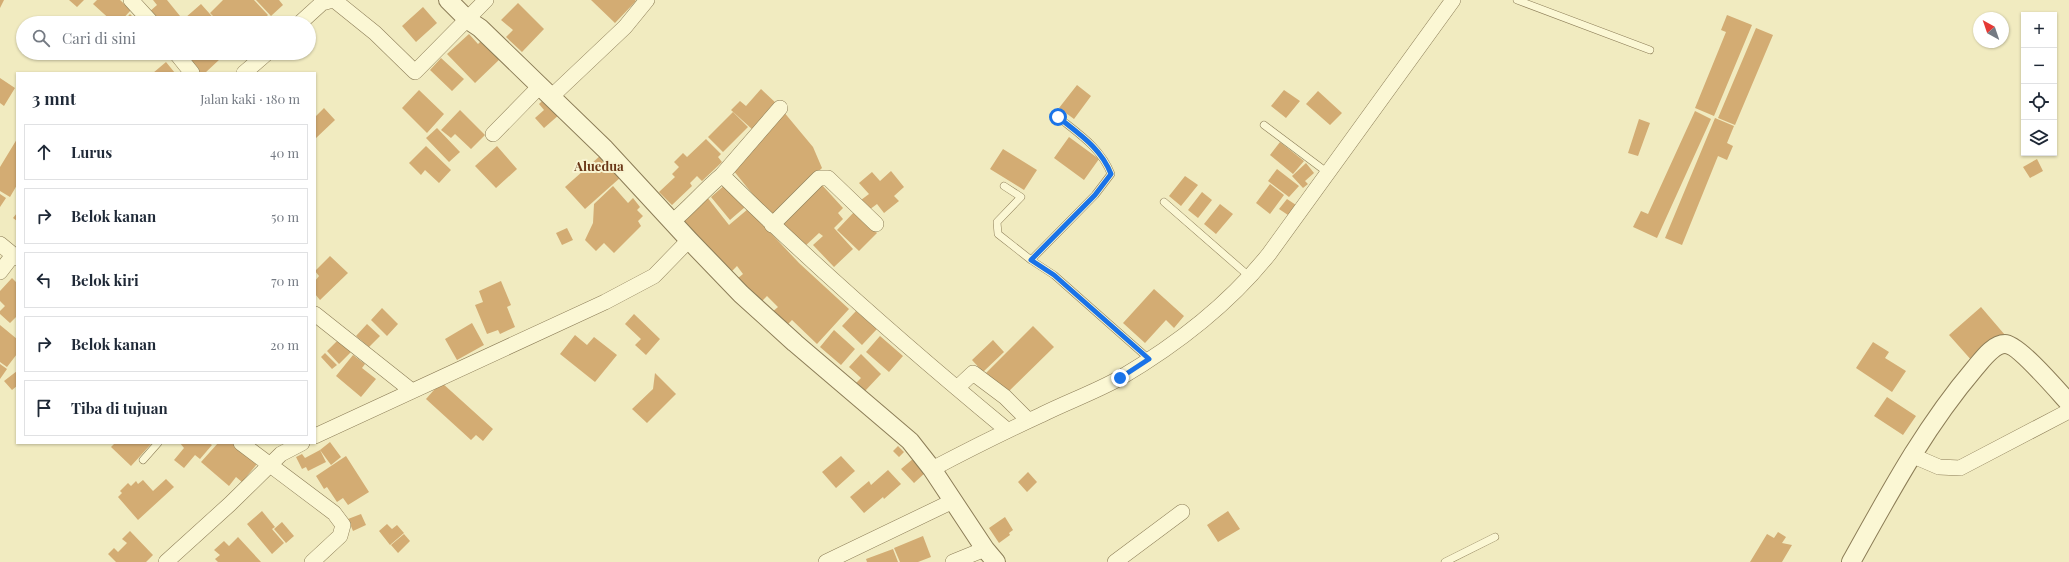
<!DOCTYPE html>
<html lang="id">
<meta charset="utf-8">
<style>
body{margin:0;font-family:"Playfair Display",serif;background:#f6f6f7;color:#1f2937}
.controls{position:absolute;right:12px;top:12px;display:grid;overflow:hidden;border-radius:0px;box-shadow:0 1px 3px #0004}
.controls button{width:36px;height:36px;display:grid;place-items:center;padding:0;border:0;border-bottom:1px solid #e0e1e3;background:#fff;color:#1f2937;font:20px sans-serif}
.compass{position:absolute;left:1973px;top:12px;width:36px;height:36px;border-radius:50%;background:#fff;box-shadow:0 1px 3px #0004;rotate:320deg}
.stop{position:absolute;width:12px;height:12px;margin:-9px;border:3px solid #1a73e8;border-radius:50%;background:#fff}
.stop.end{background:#1a73e8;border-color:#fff;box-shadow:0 1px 4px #0008}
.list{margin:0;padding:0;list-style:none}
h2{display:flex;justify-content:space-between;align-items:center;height:52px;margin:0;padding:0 16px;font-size:17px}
h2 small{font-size:13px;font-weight:400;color:#747a83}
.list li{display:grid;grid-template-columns:26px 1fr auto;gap:12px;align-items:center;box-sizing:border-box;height:56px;margin:0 8px 8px;padding:0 8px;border:1px solid #e0e1e3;border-radius:0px}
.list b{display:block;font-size:15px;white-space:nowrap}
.list em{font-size:13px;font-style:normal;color:#747a83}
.icon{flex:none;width:22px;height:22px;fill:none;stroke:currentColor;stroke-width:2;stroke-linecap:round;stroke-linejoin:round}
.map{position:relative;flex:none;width:2069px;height:562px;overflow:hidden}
.search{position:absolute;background:#fff;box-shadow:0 1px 3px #0004;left:16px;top:16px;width:300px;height:44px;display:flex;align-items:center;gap:10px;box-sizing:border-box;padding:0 14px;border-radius:22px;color:#747a83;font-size:15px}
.panel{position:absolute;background:#fff;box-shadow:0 1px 3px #0004;left:16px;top:72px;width:300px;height:372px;border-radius:0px}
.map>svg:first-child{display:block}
.building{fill:#d3ac73}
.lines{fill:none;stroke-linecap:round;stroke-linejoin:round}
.service-casing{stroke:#8c7d57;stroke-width:8}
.minor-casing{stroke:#8c7d57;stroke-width:16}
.tertiary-casing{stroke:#8c7d57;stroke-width:20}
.service{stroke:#fbf7d4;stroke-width:7}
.minor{stroke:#fbf7d4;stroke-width:15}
.tertiary{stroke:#fbf7d4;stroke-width:18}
.route{stroke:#1a73e8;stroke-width:5}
.labels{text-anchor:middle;stroke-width:4;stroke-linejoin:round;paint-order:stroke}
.quarter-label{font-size:13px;font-weight:bold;fill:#6b3818;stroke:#f8f4d1}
</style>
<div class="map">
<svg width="2069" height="562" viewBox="0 0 2069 562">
<rect width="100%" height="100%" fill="#f1ebc0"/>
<path class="building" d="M0 0H4L0 8Z
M69 0H84L77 7Z
M97 0H120L131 10 119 23H114L93 4Z
M153 0H167L180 16 172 23H158L149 12 157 5Z
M223 0H254L268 15 260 23H220L210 13Z
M256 0H279L283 5 271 16Z
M591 0H635L636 1 615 23Z
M518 3 544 29 522 52 506 37 513 30 501 20Z
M201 4 218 23H190L185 18Z
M423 7 437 23 416 42 402 26Z
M130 14 139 23H121Z
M1727 15 1752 25 1714 116 1695 108 1726 32 1721 30Z
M1756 28 1773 35 1735 125 1718 118Z
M469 34 478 44 483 39 501 58 475 83 447 54Z
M182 53H215L220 59 205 73H199Z
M441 58 464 79 452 91 430 70Z
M166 62 175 73H153Z
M0 78 15 88 4 106 0 103Z
M1077 85 1091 96 1074 119 1059 108Z
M761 89 777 104 753 130 731 110 740 101 746 106Z
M419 90 444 114 427 133 402 108Z
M1284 90 1300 101 1286 118 1271 106Z
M1318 91 1342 113 1330 125 1306 104Z
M545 98 560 114 544 128 535 118 544 110 539 104Z
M324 108 335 120 315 139V117Z
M460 110 485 135 471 149 455 134 451 138 441 130Z
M783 111 813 147 822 168 771 217 733 170Z
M1695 111 1711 119 1657 238 1633 227 1641 211 1648 214Z
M733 112 748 127 723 152 708 137Z
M1715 118 1734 126 1727 143 1733 146 1727 160 1718 156 1682 245 1665 238Z
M1639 119 1650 123 1638 156 1628 153Z
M437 128 460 152 449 162 426 138Z
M1069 137 1099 159 1084 180 1054 158Z
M17 139V185L10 197 0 191V167Z
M706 139 721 154 718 157 722 162 702 181 697 176 690 183 692 186 672 205 659 192 675 177 672 174 679 167 674 162 683 153 687 157Z
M1280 142 1304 161 1293 174 1270 155Z
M426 146 451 170 439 183 425 170 421 175 409 163Z
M497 146 517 169 496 188 475 166Z
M1003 149 1037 170 1024 190 990 169Z
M601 155 621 177 585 209 565 187Z
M2037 159 2043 171 2030 178 2023 167Z
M1306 163 1314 173 1305 181 1308 184 1303 188 1292 176Z
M1277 169 1299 186 1289 197 1268 181Z
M891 171 904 187 894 196 899 201 884 213 877 204 869 210 861 200 869 194 859 183 872 172 880 181Z
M1185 176 1198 185 1181 206 1169 196Z
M726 184 745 207 730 220 711 197Z
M1270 184 1284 195 1270 214 1256 203Z
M822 185 843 208 838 213 843 219 834 228 853 249 834 267 813 245 823 236 819 233 803 248 781 224Z
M613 186 628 203 633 198 640 207 637 210 643 216 638 221 641 226 614 253 604 243 596 251 585 240 593 223 594 204Z
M1202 192 1212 200 1198 218 1188 210Z
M0 194 6 198 0 207Z
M707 197 729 225 748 209 799 263 849 309 817 344 792 320 785 327 771 313 778 307 767 296 759 304 737 279 743 274 737 266 730 273 680 219Z
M1287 199 1296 205 1288 215 1279 209Z
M1220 204 1233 214 1216 234 1204 224Z
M855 211 877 233 859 251 837 230Z
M17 213V221L13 218Z
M567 228 573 240 562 245 556 233Z
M330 256 348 273 320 300 315 294V281L319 276 315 271Z
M12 278 17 283V316L10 323 0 314V311L5 306 0 301V291Z
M501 281 511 305 507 307 515 327 500 334 498 330 487 334 475 305 483 302 479 291Z
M1154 289 1184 316 1174 328 1166 320 1145 343 1123 323Z
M1981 307 2005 335 1973 362 1949 335Z
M382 308 398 324 387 336 371 320Z
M856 311 877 329 862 345 842 326Z
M634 314 660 339 646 355 635 345 641 339 625 324Z
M472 323 484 345 457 360 445 339Z
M367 324 380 336 369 347 356 336Z
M0 325 17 339V354L7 367 0 362Z
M1033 326 1054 347 1006 394 985 374Z
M834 330 855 349 841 365 820 347Z
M575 335 587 345 594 337 617 355 595 382 560 354Z
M880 336 903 356 889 372 866 352Z
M340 338 352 351 339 364 327 351Z
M993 340 1004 352 983 372 972 360Z
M1873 342 1889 352 1885 358 1906 371 1892 392 1856 368Z
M325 353 337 365 332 369 321 357Z
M861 354 881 374 865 391 856 383 861 378 849 367Z
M353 355 365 364 362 368 376 379 361 397 336 376Z
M0 364 7 369 0 379Z
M17 371V386L12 390 4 381Z
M655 373 676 394 647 423 632 409 653 389Z
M441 382 493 429 483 441 476 435 471 440 426 399Z
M1887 397 1916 416 1903 435 1874 416Z
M330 442 341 457 331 465 320 450Z
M115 443H152L131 466 111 447Z
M180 443H209L212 445 200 459 195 455 184 468 174 460 184 448Z
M218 443H232L257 464 242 482 236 477 229 486 201 462Z
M898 446 904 452 899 457 893 451Z
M320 450 326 462 308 471 306 467 302 469 296 457 302 454 305 458Z
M346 456 369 492 348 505 343 498 337 502 327 487 324 489 316 476Z
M841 456 855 471 836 488 822 472Z
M914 458 926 472 914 483 901 469Z
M888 470 901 484 884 499 883 497 864 513 850 497 869 481 871 485Z
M1028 472 1037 482 1027 492 1018 482Z
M166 479 174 487 138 520 118 497 122 493 120 491 128 483 131 486 136 481 138 484 143 480 153 491Z
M262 511 275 527 272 529 284 543 272 554 247 524Z
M1228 511 1240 529 1218 542 1207 525Z
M361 514 366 525 353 531 348 519Z
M1005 517 1013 530 1009 533 1010 535 999 543 989 528Z
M282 522 294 536 286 543 274 529Z
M387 524 392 529 397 525 404 533 390 545 379 531Z
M130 531 153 555 146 562H116L108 554 114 548 118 552 127 543 122 539Z
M1778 532 1786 537 1782 543 1792 545 1782 562H1750L1767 534 1774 538Z
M404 534 410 541 398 553 391 545Z
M923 536 931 557 918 562H900L894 548Z
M238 537 261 562H218L215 559 220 555 214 550 224 541 229 546Z
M893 549 898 562H867L866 559Z"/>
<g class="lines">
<g class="service-casing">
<path id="service" d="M1517 0 1650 50
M1058 117C1079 134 1101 148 1111 174L1095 195 1031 260 1054 275 1149 359
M1264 125 1328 173
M1004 186 1021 197 997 222 998 234 1031 260
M1164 202 1250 277
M143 460 158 443
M1445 562 1495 537"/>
</g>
<g class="minor-casing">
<path id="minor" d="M131 0 152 23
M334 0 375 33 415 72 486 0
M300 23 322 3 333 0
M176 53 192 73
M244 73 267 53
M551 97 625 27 647 0
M493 134 539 87
M722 175 780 108
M672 222C690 207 704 190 722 175 813 265 909 349 1007 430
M772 225 819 178H828L876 224
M0 244 17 258
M0 272 13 255
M315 314 412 391
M957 388 973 373 1005 397 1028 420
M315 436 605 302 654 276 689 240
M241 443 334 513 343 525 340 536 312 562
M1911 455 1939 467 1960 468 2069 411
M932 469C968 450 1004 432 1041 415 1067 402 1095 392 1120 378 1176 345 1229 304 1269 254L1453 0
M166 562 230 504 281 454 302 443
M826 562 953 501
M953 562 985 549
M1115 562 1182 512"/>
</g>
<g class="tertiary-casing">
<path id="tertiary" d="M448 0 468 20 480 28 605 149 689 240 741 294 795 343 910 441 932 469 985 549 996 562
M1851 562C1889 494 1924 428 1975 368 1982 360 1993 344 2005 344 2018 344 2058 391 2069 403"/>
</g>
<use href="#service" class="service"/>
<use href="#minor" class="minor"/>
<use href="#tertiary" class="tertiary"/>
</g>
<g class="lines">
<path class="route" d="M1058 117C1079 134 1101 148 1111 174L1095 195 1031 260 1054 275 1149 359 1120 378"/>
</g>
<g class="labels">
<g class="quarter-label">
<text x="599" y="171">Aluedua</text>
</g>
</g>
</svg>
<div class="controls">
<button>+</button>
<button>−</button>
<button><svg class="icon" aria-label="locate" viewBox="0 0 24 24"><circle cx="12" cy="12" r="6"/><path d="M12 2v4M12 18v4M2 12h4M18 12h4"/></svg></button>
<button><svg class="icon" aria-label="layers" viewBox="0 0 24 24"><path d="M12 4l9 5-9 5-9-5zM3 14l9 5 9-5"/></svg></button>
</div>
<svg class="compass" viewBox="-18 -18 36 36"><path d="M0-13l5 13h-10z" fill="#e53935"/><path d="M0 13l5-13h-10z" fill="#747a83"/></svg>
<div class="stop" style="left:1058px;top:117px"></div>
<div class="stop end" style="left:1120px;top:378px"></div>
<div class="search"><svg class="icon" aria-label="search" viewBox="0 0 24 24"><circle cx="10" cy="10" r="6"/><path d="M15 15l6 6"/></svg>Cari di sini</div>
<section class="panel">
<h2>3 mnt<small>Jalan kaki · 180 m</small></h2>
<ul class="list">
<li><svg class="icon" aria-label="ahead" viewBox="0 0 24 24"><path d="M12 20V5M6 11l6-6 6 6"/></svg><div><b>Lurus</b></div><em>40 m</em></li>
<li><svg class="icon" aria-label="right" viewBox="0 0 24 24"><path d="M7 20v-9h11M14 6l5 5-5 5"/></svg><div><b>Belok kanan</b></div><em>50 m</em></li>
<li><svg class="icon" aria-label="left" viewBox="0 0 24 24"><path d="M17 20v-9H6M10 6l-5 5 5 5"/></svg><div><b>Belok kiri</b></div><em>70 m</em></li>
<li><svg class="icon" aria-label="right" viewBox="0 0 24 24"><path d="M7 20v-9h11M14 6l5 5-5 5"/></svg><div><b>Belok kanan</b></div><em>20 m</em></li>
<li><svg class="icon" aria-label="arrive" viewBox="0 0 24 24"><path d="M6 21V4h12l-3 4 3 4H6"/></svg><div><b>Tiba di tujuan</b></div></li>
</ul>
</section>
</div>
